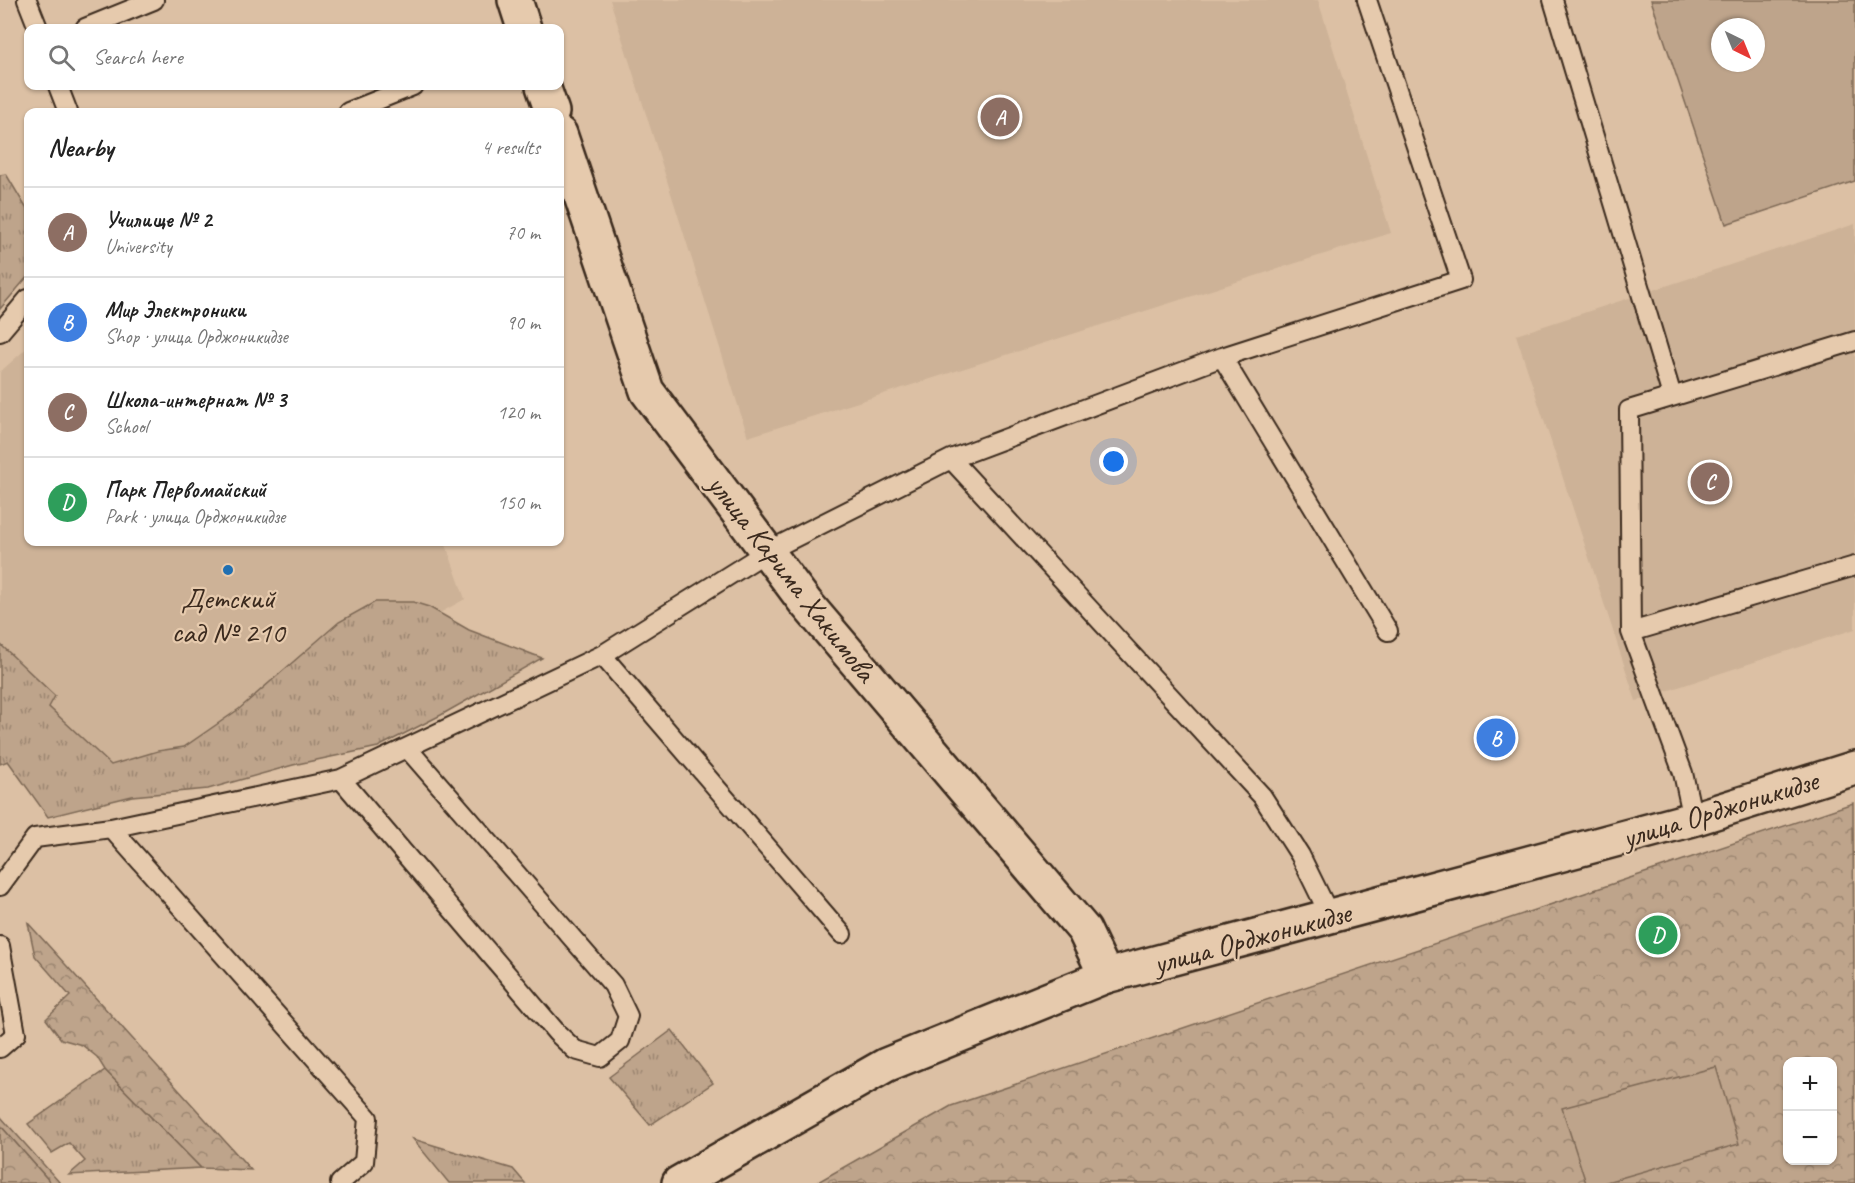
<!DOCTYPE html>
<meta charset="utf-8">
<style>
body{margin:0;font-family:Caveat,sans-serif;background:#f6f6f6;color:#222}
.controls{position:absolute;right:18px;bottom:18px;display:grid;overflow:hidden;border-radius:12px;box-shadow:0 2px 4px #0004}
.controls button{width:54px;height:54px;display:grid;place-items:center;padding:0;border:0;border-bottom:2px solid #e0e0e0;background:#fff;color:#222;font:30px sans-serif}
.compass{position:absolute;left:1711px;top:18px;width:54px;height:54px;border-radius:50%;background:#fff;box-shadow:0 2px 4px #0004;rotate:137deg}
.you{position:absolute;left:1114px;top:462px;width:21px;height:21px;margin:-15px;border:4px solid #fff;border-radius:50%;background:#1a73e8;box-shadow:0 0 0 9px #1a73e833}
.badge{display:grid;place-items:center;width:39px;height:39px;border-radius:50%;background:#1f6fb2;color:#fff;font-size:20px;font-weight:700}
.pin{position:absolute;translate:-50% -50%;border:3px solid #fff;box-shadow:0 2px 6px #0006}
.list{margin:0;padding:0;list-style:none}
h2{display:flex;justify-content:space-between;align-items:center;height:78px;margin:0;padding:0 24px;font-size:26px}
h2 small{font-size:20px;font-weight:400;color:#767676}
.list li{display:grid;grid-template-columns:39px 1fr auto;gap:18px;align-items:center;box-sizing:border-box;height:90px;padding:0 24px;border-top:2px solid #e0e0e0}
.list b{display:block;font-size:22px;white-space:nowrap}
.list p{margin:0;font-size:20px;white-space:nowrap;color:#767676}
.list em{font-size:20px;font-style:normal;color:#767676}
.icon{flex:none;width:33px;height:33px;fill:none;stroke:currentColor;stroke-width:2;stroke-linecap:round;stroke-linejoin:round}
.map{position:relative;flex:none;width:1855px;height:1183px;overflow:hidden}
.search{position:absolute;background:#fff;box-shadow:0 2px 4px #0004;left:24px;top:24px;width:540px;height:66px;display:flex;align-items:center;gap:15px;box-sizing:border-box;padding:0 21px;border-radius:12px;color:#767676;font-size:22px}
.panel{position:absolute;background:#fff;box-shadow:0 2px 4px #0004;left:24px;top:108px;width:540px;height:438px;border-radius:12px}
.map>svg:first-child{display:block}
.built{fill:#cdb297}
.grass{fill:url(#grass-tufts);stroke:#7c6754;stroke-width:1.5}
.forest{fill:url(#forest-crowns);stroke:#7c6754;stroke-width:1.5;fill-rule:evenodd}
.pitch{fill:#bea48b;stroke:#7c6754;stroke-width:1.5;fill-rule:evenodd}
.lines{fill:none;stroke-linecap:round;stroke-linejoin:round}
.service-casing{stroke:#3b2a1e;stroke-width:22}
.minor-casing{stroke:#3b2a1e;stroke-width:38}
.secondary-casing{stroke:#3b2a1e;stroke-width:38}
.service{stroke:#e6caad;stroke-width:18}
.minor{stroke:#e6caad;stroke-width:33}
.secondary{stroke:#e6caad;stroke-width:33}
.poi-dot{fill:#1f6fb2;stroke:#e6caad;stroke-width:2}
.labels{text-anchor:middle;stroke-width:4.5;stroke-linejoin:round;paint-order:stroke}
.street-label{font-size:30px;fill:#3b2a1e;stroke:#e6caad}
.poi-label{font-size:30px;fill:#3b2a1e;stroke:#e6caad}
</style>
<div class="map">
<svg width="1855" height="1183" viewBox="0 0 1855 1183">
<defs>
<pattern id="grass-tufts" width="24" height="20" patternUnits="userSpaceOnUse" patternTransform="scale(1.5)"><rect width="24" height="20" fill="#bea48b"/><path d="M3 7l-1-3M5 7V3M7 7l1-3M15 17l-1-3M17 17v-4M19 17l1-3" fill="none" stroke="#9c8671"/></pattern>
<pattern id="forest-crowns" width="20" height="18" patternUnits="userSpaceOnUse" patternTransform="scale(1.5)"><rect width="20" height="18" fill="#bea48b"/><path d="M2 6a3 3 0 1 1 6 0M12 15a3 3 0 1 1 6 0" fill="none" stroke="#9c8671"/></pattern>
</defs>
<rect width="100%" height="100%" fill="#dcc0a4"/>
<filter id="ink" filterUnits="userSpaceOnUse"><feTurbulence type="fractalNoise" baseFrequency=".0167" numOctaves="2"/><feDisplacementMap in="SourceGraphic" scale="12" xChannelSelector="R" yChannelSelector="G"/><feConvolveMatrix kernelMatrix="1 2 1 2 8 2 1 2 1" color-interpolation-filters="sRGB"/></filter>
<g filter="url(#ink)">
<path class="built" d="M610 0H1318L1391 233 748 437Z
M1855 224V629L1636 701 1516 335Z
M28 347V542H445L465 599 96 804 0 705V372Z"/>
<path class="grass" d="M6 174 28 211V276L0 309V175Z
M375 602H413L429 607 469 630 542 658 441 715 378 747 293 765 208 789 132 796 48 817 8 761 0 764V644L55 696 49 707 111 765 158 751 184 747 239 709 339 622Z
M672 1030 713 1083 650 1125 609 1077Z
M105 1070 201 1168 69 1175 85 1161 69 1143 52 1153 28 1124Z
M0 1116 60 1183H51L0 1125Z
M413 1139 513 1169 525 1183H449Z"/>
<path class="forest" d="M1853 803 1855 1183H816L951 1106ZM1788 1062H1832V1160H1788Z
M28 923 251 1170 201 1168 105 1070 97 1057 82 1045 61 1039 46 1019 70 996 35 956Z
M0 1125 51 1183H0Z"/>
<path class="pitch" d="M1651 0H1855V181L1726 224ZM1720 27H1756V63H1720Z
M1716 1067 1739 1144 1603 1183H1586L1562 1108Z"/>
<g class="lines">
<g class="service-casing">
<path id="service" d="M27 0 38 28
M1553 0 1672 396
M85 28 154 0
M58 86 68 112
M348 112 413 86
M0 332 28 299
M1222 357 1388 631
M951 459 1262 796 1300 855 1331 918
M1631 632 1855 566
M602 655 842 934
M341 779 557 1033 575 1050 600 1057 620 1041 628 1016 613 985 408 749
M1693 819 1683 773 1631 632 1629 410 1855 341
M0 886 35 838 111 828
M0 946 16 1034 0 1048
M340 1183 364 1162 368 1118 111 828 341 779 602 655 768 551 951 459 1222 357 1461 280 1367 0"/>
</g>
<g class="minor-casing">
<path id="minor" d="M515 0 524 28
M543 86 552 112
M560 134 647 391 805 602 1084 930 1106 976"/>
</g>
<g class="secondary-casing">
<path id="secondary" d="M679 1183 886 1065 1106 976 1693 819 1855 768"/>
</g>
<use href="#service" class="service"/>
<use href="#minor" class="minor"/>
<use href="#secondary" class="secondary"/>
</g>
</g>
<circle class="poi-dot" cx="228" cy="570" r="6"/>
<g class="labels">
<g class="street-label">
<text transform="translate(792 578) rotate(52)" y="10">улица Карима Хакимова</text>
<text transform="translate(1720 809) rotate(-17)" y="10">улица Орджоникидзе</text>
<text transform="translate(1252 938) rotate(-15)" y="10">улица Орджоникидзе</text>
</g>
<g class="poi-label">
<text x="228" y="608">Детский<tspan x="228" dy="34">сад № 210</tspan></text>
</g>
</g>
</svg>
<div class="controls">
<button>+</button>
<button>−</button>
</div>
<svg class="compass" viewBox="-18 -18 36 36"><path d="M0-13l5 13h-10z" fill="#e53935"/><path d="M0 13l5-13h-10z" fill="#767676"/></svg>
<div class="you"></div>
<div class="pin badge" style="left:1000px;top:117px;background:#8d6e63">A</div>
<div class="pin badge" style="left:1496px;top:738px;background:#3f7fe0">B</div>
<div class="pin badge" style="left:1710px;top:482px;background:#8d6e63">C</div>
<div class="pin badge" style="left:1658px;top:935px;background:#2e9e5b">D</div>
<div class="search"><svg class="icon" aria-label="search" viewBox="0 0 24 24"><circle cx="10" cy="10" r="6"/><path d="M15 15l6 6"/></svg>Search here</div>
<section class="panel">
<h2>Nearby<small>4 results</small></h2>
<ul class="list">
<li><span class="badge" style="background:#8d6e63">A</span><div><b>Училище № 2</b><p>University</p></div><em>70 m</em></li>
<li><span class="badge" style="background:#3f7fe0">B</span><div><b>Мир Электроники</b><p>Shop · улица Орджоникидзе</p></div><em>90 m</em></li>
<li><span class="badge" style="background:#8d6e63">C</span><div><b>Школа-интернат № 3</b><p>School</p></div><em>120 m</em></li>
<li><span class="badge" style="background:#2e9e5b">D</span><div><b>Парк Первомайский</b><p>Park · улица Орджоникидзе</p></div><em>150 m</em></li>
</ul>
</section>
</div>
